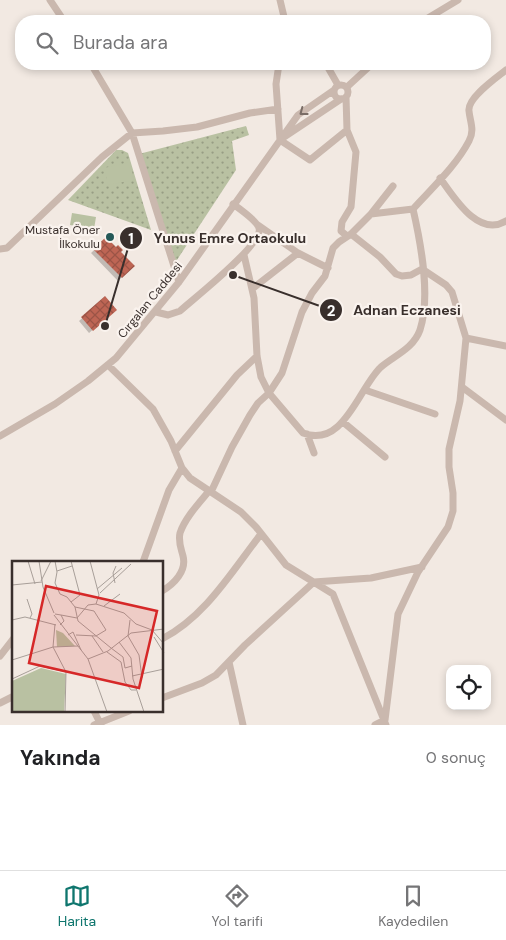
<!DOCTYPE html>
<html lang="tr">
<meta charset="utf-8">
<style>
body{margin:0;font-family:"DM Sans",sans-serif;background:#f6f6f6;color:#202124}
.controls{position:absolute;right:15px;bottom:15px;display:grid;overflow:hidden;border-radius:10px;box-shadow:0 2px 8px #0003}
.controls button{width:45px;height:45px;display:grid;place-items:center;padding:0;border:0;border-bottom:1px solid #e0e0e0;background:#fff;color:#202124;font:25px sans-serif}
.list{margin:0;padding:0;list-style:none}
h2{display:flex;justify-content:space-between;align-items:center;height:65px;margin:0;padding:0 20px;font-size:21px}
h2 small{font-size:16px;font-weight:400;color:#757577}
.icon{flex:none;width:28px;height:28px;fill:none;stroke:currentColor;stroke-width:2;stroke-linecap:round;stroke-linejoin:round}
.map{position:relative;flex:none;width:506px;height:725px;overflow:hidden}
.search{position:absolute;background:#fff;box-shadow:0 2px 8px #0003;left:15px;right:15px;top:15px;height:55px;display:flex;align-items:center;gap:12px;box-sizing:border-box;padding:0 18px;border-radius:20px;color:#757577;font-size:19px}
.sheet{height:145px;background:#fff}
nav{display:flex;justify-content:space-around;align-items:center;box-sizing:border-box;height:70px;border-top:1px solid #e0e0e0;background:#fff;font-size:14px;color:#757577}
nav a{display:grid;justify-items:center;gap:2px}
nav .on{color:#0f766e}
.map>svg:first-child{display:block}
.green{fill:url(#green-dots)}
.pitch{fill:#b9c1a2}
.shadow{fill:#0003}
.building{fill:url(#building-cross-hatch)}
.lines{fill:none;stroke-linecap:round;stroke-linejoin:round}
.minor{stroke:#cab8ae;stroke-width:7}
.oneway{stroke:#7a6d66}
.poi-dot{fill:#245857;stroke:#faf3ee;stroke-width:2}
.labels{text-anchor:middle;stroke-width:4.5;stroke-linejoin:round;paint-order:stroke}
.poi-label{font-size:12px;fill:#392f2c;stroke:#faf3ee;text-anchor:end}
.street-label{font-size:12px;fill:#392f2c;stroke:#faf3ee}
.inset-road{fill:none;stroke:#a89f99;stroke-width:1}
.view{fill:#d62828;fill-opacity:0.15;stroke:#d62828;stroke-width:2.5}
.inset-edge{fill:none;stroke:#392f2c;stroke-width:2.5}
.leader{fill:none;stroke:#392f2c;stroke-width:2}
.callout-dot{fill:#392f2c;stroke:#faf3ee;stroke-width:2}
.mark-label{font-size:15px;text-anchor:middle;font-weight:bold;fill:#fff}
.callout-label{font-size:14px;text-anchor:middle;font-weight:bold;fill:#392f2c;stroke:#faf3ee;stroke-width:4.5;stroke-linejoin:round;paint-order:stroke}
</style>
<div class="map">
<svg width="506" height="725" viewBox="0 0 506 725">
<defs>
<pattern id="green-dots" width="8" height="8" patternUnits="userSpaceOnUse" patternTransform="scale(1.25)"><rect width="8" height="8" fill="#b9c1a2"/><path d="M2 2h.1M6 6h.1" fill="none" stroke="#979d84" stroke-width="1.8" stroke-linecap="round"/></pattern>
<pattern id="building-cross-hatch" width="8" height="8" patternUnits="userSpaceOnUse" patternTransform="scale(1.25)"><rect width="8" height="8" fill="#be6554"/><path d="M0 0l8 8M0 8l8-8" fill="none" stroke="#9b5446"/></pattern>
</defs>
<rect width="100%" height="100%" fill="#f2e9e2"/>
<path class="green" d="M246 126 249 135 232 141 236 170 173 266 139 154Z
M116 150H122L128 153 151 230 68 200Z"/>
<path class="pitch" d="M130 162 134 180 108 185 104 168Z
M72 213 96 217 94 229 70 225Z"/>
<path class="shadow" d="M106 239 133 266 118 281 91 253Z
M105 298 112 313 89 333 79 321Z"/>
<path class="building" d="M106 237 116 247 118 245 123 250 121 252 135 266 122 278 93 249Z
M105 296 117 310 93 331 81 317Z"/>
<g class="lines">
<path class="minor" d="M50 0 64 21
M280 0 285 21
M423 21 458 0
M91 64 132 133 179 282
M279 64 276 84 280 140
M326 64 338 85
M334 92a7 7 0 1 1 14 0a7 7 0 1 1-14 0Z
M347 87 372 64
M347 130 356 152 351 207 342 222 341 231 347 236
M284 137 341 99
M280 140 310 160 347 130 346 97
M440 178C454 197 478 238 506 221
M371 214 393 186
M258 225 298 253 328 268
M351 234 380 257 396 274 402 276 411 275 422 269 446 285 452 292 466 338 460 401 449 449V467L453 493V511L448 527 418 572 398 614 385 720 375 725
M0 249 7 248 102 157 132 133 163 131 197 127 250 113 278 109
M244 255 254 298 257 356 261 377 269 393 303 433C344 449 359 387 381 367 395 355 413 349 420 330 431 296 421 244 413 209
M252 289 298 253
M156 312 168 315 180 311C193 299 264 244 259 228 257 221 240 209 233 204
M466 338 506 346
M108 365 153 409 171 441 182 468 190 478 241 512 256 527 286 565 333 594 386 725
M462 387 506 420
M365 390 435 414
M343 422 385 457
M307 434 314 453
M0 436 55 404 88 381 116 358 179 282 298 115 334 90
M175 451 237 375 257 356
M211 492 232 447 250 415 258 403 269 393 282 373 302 312 312 293 325 276 333 248 339 242 351 234 371 214 413 209C432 188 456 166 469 141 475 130 470 122 469 111 467 98 496 78 506 70
M143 562 169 490 182 468
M162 591C174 584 187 571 183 556 181 548 178 542 180 533 185 518 199 503 209 491
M162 639C206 616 232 571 261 534
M0 656 14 638
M229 662 243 725
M162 698 202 683 216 675 245 645 314 582 371 578 422 567
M0 703 14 696
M94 711 101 725
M94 725 129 711"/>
</g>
<defs><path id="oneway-chevron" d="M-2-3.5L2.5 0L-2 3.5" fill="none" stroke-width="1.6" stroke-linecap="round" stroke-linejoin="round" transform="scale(1.25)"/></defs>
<use class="oneway" href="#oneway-chevron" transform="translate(303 112) rotate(143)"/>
<circle class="poi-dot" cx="110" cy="237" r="5"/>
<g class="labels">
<g class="poi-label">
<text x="100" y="234">Mustafa Öner<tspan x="100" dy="14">İlkokulu</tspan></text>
</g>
<g class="street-label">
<text transform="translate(150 300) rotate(-51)" y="4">Cırgalan Caddesi</text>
</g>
</g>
<g transform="translate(12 561)">
<rect width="151" height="151" fill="#f2e9e2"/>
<path d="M44 69 51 72 63 85 45 86ZM29 107 54 113 52 151H0V120Z" fill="#b9c1a2"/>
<path class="inset-road" d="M16 0 23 23M27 0 31 26 42 52M43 0 45 11 43 22 48 33 55 36 63 46 66 60 99 87M59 0 68 34 59 41M78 0 87 34 84 43M45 10 60 5M29 20 39 0M103 22 101 12 104 5M0 24 30 21M85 28 110 7M88 32 119 3M15 38 20 53 18 57M92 45 108 33M63 46 82 50 94 69 84 75 64 74M43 53 49 54 52 60 48 64M42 54 76 98 95 151M49 54 65 57M65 57 76 44 84 43 112 52 124 63 140 69 152 83M0 59 13 56 44 64M118 59 116 75 127 94 130 117M43 63 41 86 54 111M56 74 61 71 69 89M80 75 91 91M142 76 152 92M107 81 119 97 121 118 132 151M99 87 111 96 113 107 120 105M95 91 109 101 113 121 119 129H124M76 98 96 90 119 72 152 68M0 99 41 86 66 85M120 115 152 108M0 118 28 105 54 111 53 151"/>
<path class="view" d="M34 25 145 50 127 127 17 102Z"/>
<rect width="151" height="151" class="inset-edge"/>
</g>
<path class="leader" d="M105 326L131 238M233 275L331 310"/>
<g class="callout-dot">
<circle cx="105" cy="326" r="5"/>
<circle cx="233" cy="275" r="5"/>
<circle cx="131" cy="238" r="12"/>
<circle cx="331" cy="310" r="12"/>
</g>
<g class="mark-label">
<text x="131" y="244">1</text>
<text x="331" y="316">2</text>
</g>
<g class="callout-label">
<text x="230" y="243">Yunus Emre Ortaokulu</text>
<text x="407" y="315">Adnan Eczanesi</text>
</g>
</svg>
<div class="controls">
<button><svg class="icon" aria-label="locate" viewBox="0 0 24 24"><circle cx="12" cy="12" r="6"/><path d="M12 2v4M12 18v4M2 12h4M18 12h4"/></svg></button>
</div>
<div class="search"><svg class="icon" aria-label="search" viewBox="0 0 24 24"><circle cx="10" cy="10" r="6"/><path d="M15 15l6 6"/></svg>Burada ara</div>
</div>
<section class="sheet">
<h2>Yakında<small>0 sonuç</small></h2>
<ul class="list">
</ul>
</section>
<nav>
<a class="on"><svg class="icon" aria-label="map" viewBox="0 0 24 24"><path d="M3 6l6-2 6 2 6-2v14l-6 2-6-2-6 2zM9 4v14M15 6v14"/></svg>Harita</a>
<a><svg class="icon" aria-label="directions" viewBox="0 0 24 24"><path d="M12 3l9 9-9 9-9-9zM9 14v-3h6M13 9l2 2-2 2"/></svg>Yol tarifi</a>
<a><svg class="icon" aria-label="saved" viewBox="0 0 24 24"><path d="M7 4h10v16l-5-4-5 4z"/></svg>Kaydedilen</a>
</nav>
